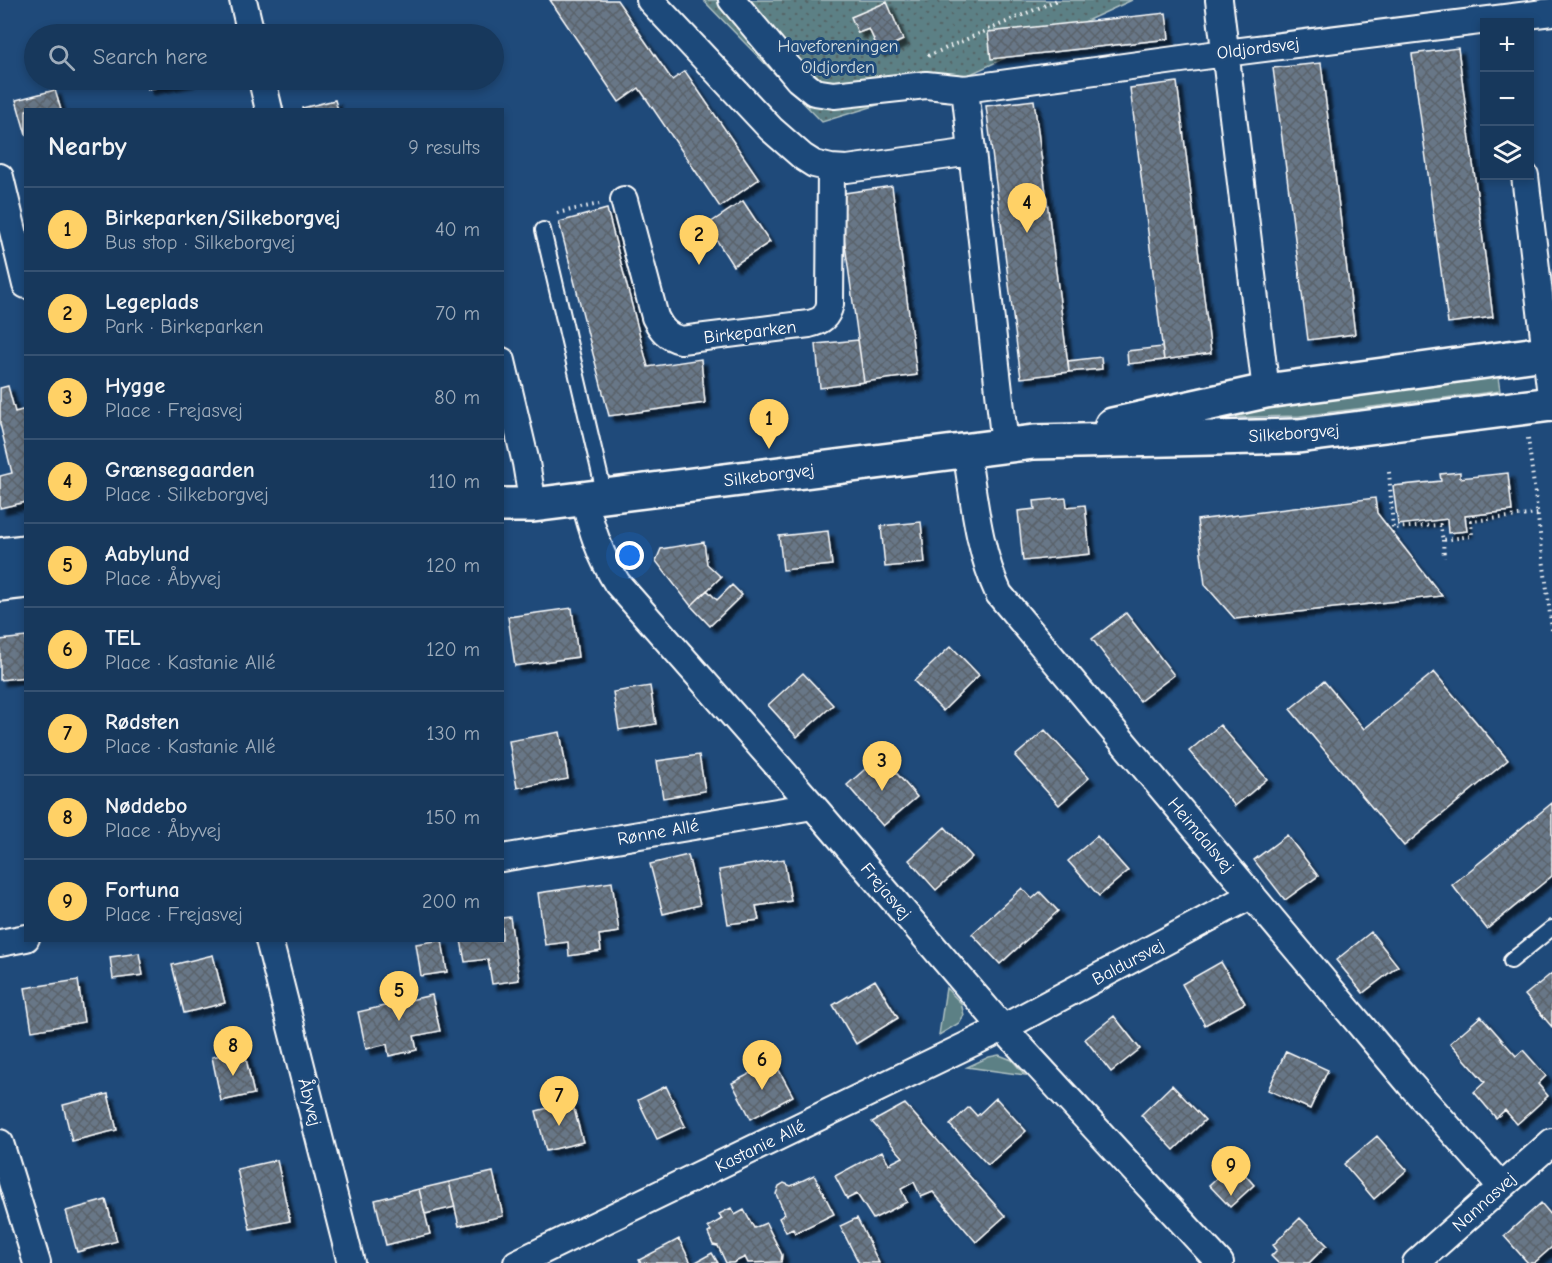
<!DOCTYPE html>
<meta charset="utf-8">
<style>
body{margin:0;font-family:"Comic Neue",sans-serif;background:#244365;color:#f1f3f6}
.controls{position:absolute;right:18px;top:18px;display:grid;overflow:hidden;border-radius:0px;box-shadow:0 3px 9px #0003}
.controls button{width:54px;height:54px;display:grid;place-items:center;padding:0;border:0;border-bottom:2px solid #365272;background:#17385c;color:#f1f3f6;font:30px sans-serif}
.you{position:absolute;left:630px;top:556px;width:21px;height:21px;margin:-15px;border:4px solid #fff;border-radius:50%;background:#1a73e8;box-shadow:0 0 0 9px #1a73e833}
.badge{display:grid;place-items:center;width:39px;height:39px;border-radius:50%;background:#ffd166;color:#111;font-size:20px;font-weight:700}
.pin{position:absolute;translate:-50% -50px;filter:drop-shadow(0 2px 3px #0008)}
.pin::after{content:'';position:absolute;top:32px;width:21px;height:18px;background:inherit;clip-path:polygon(0 0,100% 0,50% 100%)}
.list{margin:0;padding:0;list-style:none}
h2{display:flex;justify-content:space-between;align-items:center;height:78px;margin:0;padding:0 24px;font-size:26px}
h2 small{font-size:20px;font-weight:400;color:#9eacbb}
.list li{display:grid;grid-template-columns:39px 1fr auto;gap:18px;align-items:center;box-sizing:border-box;height:84px;padding:0 24px;border-top:2px solid #365272}
.list b{display:block;font-size:22px;white-space:nowrap}
.list p{margin:0;font-size:20px;white-space:nowrap;color:#9eacbb}
.list em{font-size:20px;font-style:normal;color:#9eacbb}
.icon{flex:none;width:33px;height:33px;fill:none;stroke:currentColor;stroke-width:2;stroke-linecap:round;stroke-linejoin:round}
.map{position:relative;flex:none;width:1552px;height:1263px;overflow:hidden}
.search{position:absolute;background:#17385c;box-shadow:0 3px 9px #0003;left:24px;top:24px;width:480px;height:66px;display:flex;align-items:center;gap:15px;box-sizing:border-box;padding:0 21px;border-radius:33px;color:#9eacbb;font-size:22px}
.panel{position:absolute;background:#17385c;box-shadow:0 3px 9px #0003;left:24px;top:108px;width:480px;height:834px;border-radius:0px}
.map>svg:first-child{display:block}
.grass{fill:#5c8085;stroke:#aec0c2;stroke-width:1.5}
.garden{fill:url(#garden-dots);stroke:#aec0c2;stroke-width:1.5}
.building{fill:url(#building-cross-hatch);stroke:#fff;stroke-width:1.5;filter:url(#shadow)}
.lines{fill:none;stroke-linecap:round;stroke-linejoin:round}
.lane-casing{stroke:#fff;stroke-width:18}
.street-casing{stroke:#fff;stroke-width:30}
.secondary-casing{stroke:#fff;stroke-width:38}
.path{stroke:#fff;stroke-width:4;stroke-dasharray:1.5 4.5;stroke-linecap:butt}
.lane{stroke:#1f4a7a;stroke-width:14}
.street{stroke:#1f4a7a;stroke-width:26}
.secondary{stroke:#1f4a7a;stroke-width:33}
.labels{text-anchor:middle;stroke-width:6;stroke-linejoin:round;paint-order:stroke}
.park-label{font-size:18px;fill:#d6dfe0;stroke:#1f4a7a}
.street-label{font-size:18px;fill:#fff;stroke:#1f4a7a}
</style>
<div class="map">
<svg width="1552" height="1263" viewBox="0 0 1552 1263">
<defs>
<pattern id="garden-dots" width="8" height="8" patternUnits="userSpaceOnUse" patternTransform="scale(1.5)"><rect width="8" height="8" fill="#5c8085"/><path d="M2 2h.1M6 6h.1" fill="none" stroke="#546668" stroke-width="1.8" stroke-linecap="round"/></pattern>
<pattern id="building-cross-hatch" width="8" height="8" patternUnits="userSpaceOnUse" patternTransform="scale(1.5)"><rect width="8" height="8" fill="#687787"/><path d="M0 0l8 8M0 8l8-8" fill="none" stroke="#5a626a"/></pattern>
<filter id="shadow"><feDropShadow dx="5.5" dy="5.5" stdDeviation="1.5" flood-color="#0009"/></filter>
</defs>
<rect width="100%" height="100%" fill="#1f4a7a"/>
<filter id="ink" filterUnits="userSpaceOnUse"><feTurbulence type="fractalNoise" baseFrequency=".0167" numOctaves="2"/><feDisplacementMap in="SourceGraphic" scale="12" xChannelSelector="R" yChannelSelector="G"/><feConvolveMatrix kernelMatrix="1 2 1 2 8 2 1 2 1" color-interpolation-filters="sRGB"/></filter>
<g filter="url(#ink)">
<path class="grass" d="M1498 377 1500 391 1300 416 1215 418V413Z
M946 988 961 1003 964 1015 959 1023 939 1035Z
M999 1055 1012 1060 1025 1075 967 1067 989 1057Z"/>
<path class="garden" d="M703 0H1132L953 82 822 122Z"/>
<path class="building" d="M550 0H617L672 80 685 71 759 179 720 207 639 88 619 102Z
M887 2 903 40 879 51 869 29 858 33 851 17Z
M1166 13 1169 39 991 59 988 32Z
M1458 48 1493 317 1448 323 1412 54Z
M1321 63 1355 334 1308 340 1273 68Z
M146 80H189V81L148 89Z
M1177 82 1211 353 1164 360 1130 88Z
M55 90 61 110H26V135L16 100Z
M335 100 338 110H303L302 108Z
M1034 100 1069 372 1021 378 986 106Z
M892 186 917 375 864 382 838 194Z
M743 201 770 242 733 266 707 225Z
M607 209 648 367 701 359 705 403 609 416 559 222Z
M858 340 864 382 820 388 816 344Z
M1162 347 1164 360 1128 364 1127 351Z
M1101 357 1102 369 1069 372 1068 361Z
M8 386 15 412 26 409V502L0 508V476L12 473 0 424V388Z
M1460 472V478L1508 473 1512 511 1465 516 1467 531 1448 533 1447 519 1398 525 1393 486 1441 481 1440 474Z
M1066 498 1067 507 1085 505 1090 554 1023 561 1018 511 1035 509 1034 501Z
M1375 498 1377 513 1442 596 1235 619 1205 585 1197 520Z
M921 522 925 563 885 567 881 526Z
M828 531 832 565 783 570 779 536Z
M704 542 707 564 721 577 691 606 656 561 661 549Z
M732 585 742 595 710 626 691 606 707 590 717 600Z
M572 608 578 657 515 666 508 617Z
M1126 613 1174 675 1140 701 1092 639Z
M26 637V677L0 680V640Z
M951 646 979 675 943 711 914 681Z
M1434 672 1508 760 1404 846 1290 709 1324 681 1364 729Z
M803 673 833 705 797 737 768 705Z
M650 686 656 724 619 730 613 692Z
M1220 725 1267 779 1235 806 1189 751Z
M1045 730 1089 778 1059 805 1015 756Z
M560 732 568 779 517 788 509 741Z
M699 755 705 791 663 798 657 761Z
M881 755 917 797 883 826 847 785Z
M1552 803V876L1487 929 1452 885Z
M945 827 972 857 936 890 909 860Z
M1287 835 1318 876 1285 900 1254 860Z
M1097 836 1128 871 1099 896 1068 861Z
M688 855 700 905 663 914 650 864Z
M784 859 791 901 756 906 759 920 728 924 719 870Z
M612 882 619 932 599 935 601 951 569 956 568 942 545 945 538 893Z
M1022 888 1032 899 1040 892 1058 911 1000 964 972 934Z
M510 917 519 980 492 984 488 959 465 962 461 940H502V918Z
M1371 932 1398 966 1363 993 1336 960Z
M442 940 447 972 421 976 416 944Z
M139 953 143 975 113 979 110 957Z
M213 955 225 1003 184 1013 172 965Z
M1221 962 1245 1003 1205 1025 1182 984Z
M1552 973V1027L1525 995Z
M78 980 84 1022 32 1031 25 988Z
M875 980 898 1018 856 1044 833 1005Z
M432 995 440 1031 414 1036 417 1050 389 1056 387 1044 366 1049 358 1012Z
M1114 1016 1140 1049 1111 1072 1085 1039Z
M1481 1016 1516 1056 1523 1050 1546 1076 1538 1084 1548 1096 1517 1124 1505 1110 1496 1118 1474 1092 1485 1082 1450 1043Z
M244 1050 254 1094 221 1101 212 1057Z
M1286 1051 1328 1070 1310 1109 1268 1090Z
M774 1061 793 1096 751 1119 732 1083Z
M1172 1085 1205 1120 1174 1150 1141 1115Z
M666 1086 685 1126 657 1139 638 1100Z
M108 1094 117 1130 72 1141 63 1105Z
M996 1098 1026 1131 988 1165 950 1125 969 1107 977 1116Z
M572 1102 583 1142 546 1151 536 1111Z
M905 1104 1005 1216 976 1242 933 1192 921 1197 914 1182 901 1189 907 1202 873 1219 857 1194 847 1199 835 1176 882 1151 889 1164 903 1157 872 1122Z
M1377 1136 1407 1170 1374 1199 1344 1164Z
M277 1160 290 1221 250 1229 237 1169Z
M1234 1162 1254 1185 1230 1207 1209 1185Z
M493 1172 503 1216 459 1226 449 1182Z
M814 1175 834 1214 795 1233 793 1229 786 1232 779 1218 785 1214 776 1194 779 1186 784 1183 791 1186Z
M449 1182 455 1207 425 1214 419 1189Z
M419 1189 430 1234 386 1245 375 1200Z
M106 1200 117 1241 77 1252 66 1211Z
M1541 1203 1552 1216V1247L1534 1263H1528L1504 1236Z
M731 1208 735 1215 744 1210 754 1228 766 1223 782 1255 781 1262 748 1263 745 1257 733 1263H726L718 1246 713 1245 708 1233 711 1231 708 1227 722 1219 719 1214Z
M857 1218 879 1263H859L840 1226Z
M1300 1218 1327 1245 1309 1263H1278L1271 1256 1277 1250 1273 1245Z
M679 1239 691 1263H641L639 1260Z
M712 1253 718 1263H694Z"/>
<g class="lines">
<g class="lane-casing">
<path id="lane" d="M543 230 605 496
M1511 961 1552 928"/>
</g>
<g class="street-casing">
<path id="street" d="M243 0 251 34
M650 0 771 129 803 157 814 164 831 168 847 169 972 152
M732 0 798 79 814 92 834 95 926 85 965 89 1225 53 1552 12
M1219 0 1266 391
M262 80 269 110
M965 89 1005 445
M1525 176 1552 404
M0 177 26 285
M624 200 655 317C661 329 667 337 681 340L809 324C822 321 827 317 830 304L831 168
M502 361 526 463 533 505
M966 450C974 499 978 549 999 594L1410 1084 1501 1186
M584 499C592 530 600 556 617 583L813 806 1003 1028 1220 1263
M502 858 813 806
M269 940 351 1263
M0 943 26 938
M0 1143 37 1263
M517 1263 1003 1028 1252 895
M1416 1263 1552 1142"/>
</g>
<g class="secondary-casing">
<path id="secondary" d="M1112 425 1266 391 1552 352
M502 505H533L1034 442 1298 436 1552 404
M0 555 26 552
M0 584 26 581"/>
</g>
<path class="path" d="M928 56 1057 0
M557 213 599 204
M1528 438 1552 630
M1389 472 1393 528 1440 525 1443 540 1472 536 1471 521 1538 514
M1443 540 1444 558"/>
<use href="#lane" class="lane"/>
<use href="#street" class="street"/>
<use href="#secondary" class="secondary"/>
</g>
</g>
<g class="labels">
<g class="park-label">
<text x="838" y="52">Haveforeningen<tspan x="838" dy="21">Oldjorden</tspan></text>
</g>
<g class="street-label">
<text transform="translate(1258 48) rotate(-7)" y="6">Oldjordsvej</text>
<text transform="translate(750 332) rotate(-7)" y="6">Birkeparken</text>
<text transform="translate(1294 433) rotate(-4)" y="6">Silkeborgvej</text>
<text transform="translate(769 475) rotate(-7)" y="6">Silkeborgvej</text>
<text transform="translate(658 832) rotate(-10)" y="6">Rønne Allé</text>
<text transform="translate(1201 835) rotate(50)" y="6">Heimdalsvej</text>
<text transform="translate(886 891) rotate(50)" y="6">Frejasvej</text>
<text transform="translate(1128 962) rotate(-28)" y="6">Baldursvej</text>
<text transform="translate(310 1102) rotate(76)" y="6">Åbyvej</text>
<text transform="translate(760 1146) rotate(-26)" y="6">Kastanie Allé</text>
<text transform="translate(1484 1202) rotate(-42)" y="6">Nannasvej</text>
</g>
</g>
</svg>
<div class="controls">
<button>+</button>
<button>−</button>
<button><svg class="icon" aria-label="layers" viewBox="0 0 24 24"><path d="M12 4l9 5-9 5-9-5zM3 14l9 5 9-5"/></svg></button>
</div>
<div class="you"></div>
<div class="pin badge" style="left:769px;top:449px">1</div>
<div class="pin badge" style="left:699px;top:265px">2</div>
<div class="pin badge" style="left:882px;top:791px">3</div>
<div class="pin badge" style="left:1027px;top:233px">4</div>
<div class="pin badge" style="left:399px;top:1021px">5</div>
<div class="pin badge" style="left:762px;top:1090px">6</div>
<div class="pin badge" style="left:559px;top:1126px">7</div>
<div class="pin badge" style="left:233px;top:1076px">8</div>
<div class="pin badge" style="left:1231px;top:1196px">9</div>
<div class="search"><svg class="icon" aria-label="search" viewBox="0 0 24 24"><circle cx="10" cy="10" r="6"/><path d="M15 15l6 6"/></svg>Search here</div>
<section class="panel">
<h2>Nearby<small>9 results</small></h2>
<ul class="list">
<li><span class="badge">1</span><div><b>Birkeparken/Silkeborgvej</b><p>Bus stop · Silkeborgvej</p></div><em>40 m</em></li>
<li><span class="badge">2</span><div><b>Legeplads</b><p>Park · Birkeparken</p></div><em>70 m</em></li>
<li><span class="badge">3</span><div><b>Hygge</b><p>Place · Frejasvej</p></div><em>80 m</em></li>
<li><span class="badge">4</span><div><b>Grænsegaarden</b><p>Place · Silkeborgvej</p></div><em>110 m</em></li>
<li><span class="badge">5</span><div><b>Aabylund</b><p>Place · Åbyvej</p></div><em>120 m</em></li>
<li><span class="badge">6</span><div><b>TEL</b><p>Place · Kastanie Allé</p></div><em>120 m</em></li>
<li><span class="badge">7</span><div><b>Rødsten</b><p>Place · Kastanie Allé</p></div><em>130 m</em></li>
<li><span class="badge">8</span><div><b>Nøddebo</b><p>Place · Åbyvej</p></div><em>150 m</em></li>
<li><span class="badge">9</span><div><b>Fortuna</b><p>Place · Frejasvej</p></div><em>200 m</em></li>
</ul>
</section>
</div>
